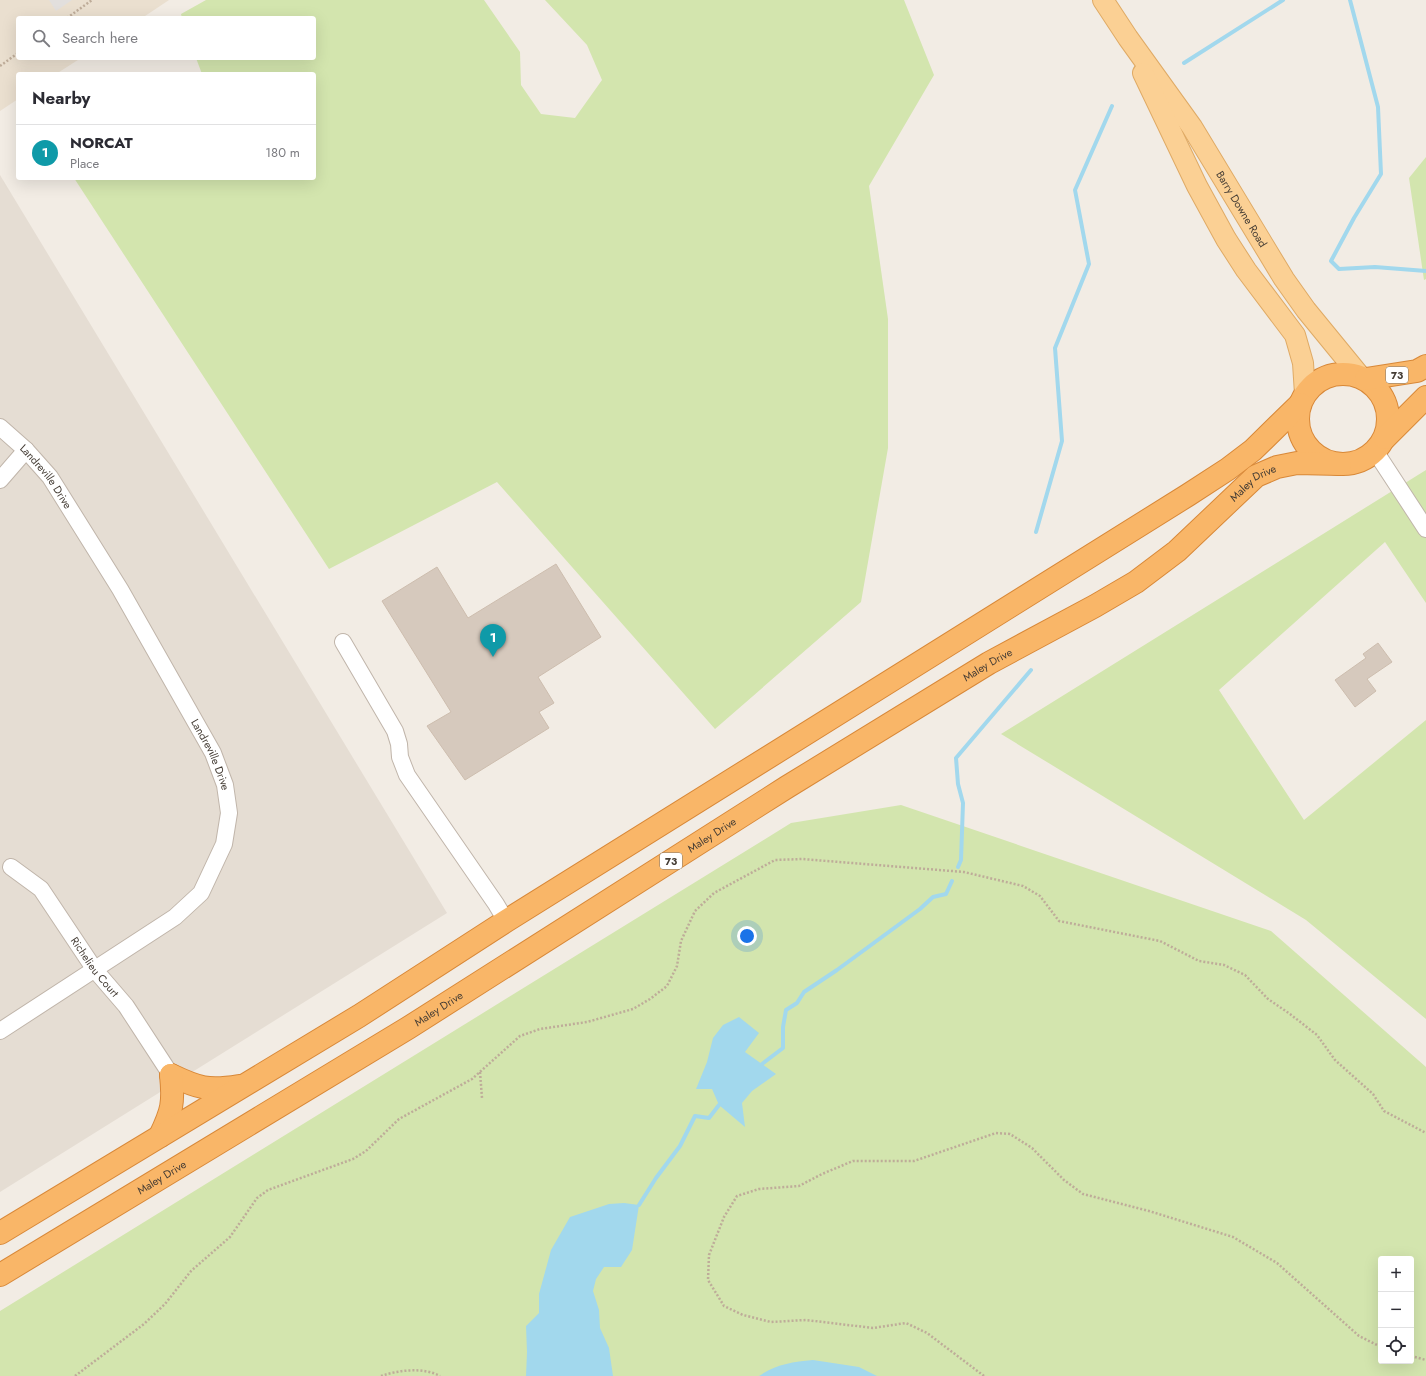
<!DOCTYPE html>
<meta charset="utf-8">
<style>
body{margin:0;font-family:Jost,sans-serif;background:#f7f7f7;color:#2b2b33}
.controls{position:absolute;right:12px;bottom:12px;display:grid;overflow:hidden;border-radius:4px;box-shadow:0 4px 16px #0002}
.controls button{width:36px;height:36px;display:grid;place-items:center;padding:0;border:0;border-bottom:1px solid #e1e1e2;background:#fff;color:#2b2b33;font:20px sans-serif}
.you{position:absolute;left:747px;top:936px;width:14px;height:14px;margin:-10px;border:3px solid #fff;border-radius:50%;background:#1a73e8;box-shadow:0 0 0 6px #1a73e833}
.badge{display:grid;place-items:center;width:26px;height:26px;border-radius:50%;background:#f31e1a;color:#fff;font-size:13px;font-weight:700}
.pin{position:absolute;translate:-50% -33px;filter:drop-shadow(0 1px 2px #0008)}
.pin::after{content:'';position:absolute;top:21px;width:14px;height:12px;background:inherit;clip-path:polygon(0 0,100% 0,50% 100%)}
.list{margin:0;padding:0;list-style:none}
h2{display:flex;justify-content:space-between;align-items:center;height:52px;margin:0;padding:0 16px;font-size:17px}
h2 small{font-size:13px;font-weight:400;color:#7c7c81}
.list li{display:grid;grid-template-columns:26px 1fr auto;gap:12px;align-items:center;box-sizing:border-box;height:56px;padding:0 16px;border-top:1px solid #e1e1e2}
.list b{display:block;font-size:15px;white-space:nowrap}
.list p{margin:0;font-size:13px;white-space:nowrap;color:#7c7c81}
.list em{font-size:13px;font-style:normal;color:#7c7c81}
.icon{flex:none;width:22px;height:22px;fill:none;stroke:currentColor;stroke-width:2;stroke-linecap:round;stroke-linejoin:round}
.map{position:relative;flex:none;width:1426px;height:1376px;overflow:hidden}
.search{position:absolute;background:#fff;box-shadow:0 4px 16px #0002;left:16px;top:16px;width:300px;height:44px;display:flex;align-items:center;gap:10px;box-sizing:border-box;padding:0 14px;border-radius:4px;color:#7c7c81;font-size:15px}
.panel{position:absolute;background:#fff;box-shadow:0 4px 16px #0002;left:16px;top:72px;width:300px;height:108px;border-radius:4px}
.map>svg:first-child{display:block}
.residential{fill:#e5ddd3}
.education{fill:#eadfcf}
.green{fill:#d3e5ae;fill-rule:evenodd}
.parking{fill:#e2dfdd}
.water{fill:#a2d8ed}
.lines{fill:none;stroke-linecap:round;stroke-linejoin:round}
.stream{stroke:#a2d8ed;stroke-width:4}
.building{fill:#d6c9bd;stroke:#cdbdae}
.minor-casing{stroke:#c0b5aa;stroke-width:18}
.major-casing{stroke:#dfaa65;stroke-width:22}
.highway-casing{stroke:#d88838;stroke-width:24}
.path{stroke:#beac99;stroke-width:2.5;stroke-dasharray:2 2;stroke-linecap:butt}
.minor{stroke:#fff;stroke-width:16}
.major{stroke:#fbd094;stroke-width:20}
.highway{stroke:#f9b668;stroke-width:22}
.labels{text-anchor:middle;stroke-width:4;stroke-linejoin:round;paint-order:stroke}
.shield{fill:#fff;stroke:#7c7671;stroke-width:1}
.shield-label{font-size:10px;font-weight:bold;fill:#443c34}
.street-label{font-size:11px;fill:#443c34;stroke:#fff}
</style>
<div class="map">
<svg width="1426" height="1376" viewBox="0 0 1426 1376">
<rect width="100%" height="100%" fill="#f2ece4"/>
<path class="residential" d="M0 175 447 913 0 1192Z"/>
<path class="education" d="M0 0H169L142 18H18V58H81L56 74H18V99L0 111Z"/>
<path class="green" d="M206 0H484L520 52 521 85 541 114 575 118 602 80 587 45 545 0H904L934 75 869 186 888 319V448L861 602 715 729 497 482 329 569 74 178H314V74H202L196 58H314V18H182L181 14Z
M1426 157V279L1424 280 1409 178Z
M1426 470V603L1385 542 1219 690 1304 820 1426 720V1019L1306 920 1001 734Z
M901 805 1271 931 1426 1067V1376H0V1311L791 823ZM1381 1259H1411V1361H1381Z"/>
<path class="parking" d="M49 0H72L56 11Z"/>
<path class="water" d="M739 1017 759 1033 745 1052 776 1074 752 1091 742 1103 745 1127 719 1105 712 1089H696L707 1062 713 1038 723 1025Z
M624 1203 639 1205 632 1250 621 1267H604L596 1279 593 1291 599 1310 600 1328 609 1348 613 1376H526L527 1352 526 1326 539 1313V1294L551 1250 570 1217 609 1204Z
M813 1360 859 1367 877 1376H759C777 1364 792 1362 813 1360Z"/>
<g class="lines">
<path class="stream" d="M1350 0 1378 107 1381 174 1354 218 1331 261 1339 269 1375 267 1426 271
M1184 63 1283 0
M1036 532 1062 441 1055 348 1089 264 1075 190 1112 106
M958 867 961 860 963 803 958 784 956 758 1031 670
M762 1064 783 1048V1027L786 1010 797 1003 804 992 837 970 920 909 933 897 946 894 952 881
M639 1205 656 1178 680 1146 695 1116 709 1118 719 1105"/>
</g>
<path class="building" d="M556 564 601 637 538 677 554 703 539 712 549 728 465 780 427 726 451 712 382 601 437 567 468 618Z
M1378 643 1392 662 1367 679 1376 691 1355 707 1335 680 1366 658 1363 654Z"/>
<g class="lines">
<g class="minor-casing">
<g id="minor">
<path id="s1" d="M0 427 26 450 50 477 120 589 213 753 225 785 229 813 224 844 201 893 175 917 0 1031"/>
<path d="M1375 451 1426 529"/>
<path d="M0 480 26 450"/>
<path d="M343 642 395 731 399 744 400 757 407 775 496 904 506 921"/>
<path id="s2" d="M11 867 41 889 95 970 126 1006 171 1075"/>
</g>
</g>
<g class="major-casing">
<g id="major">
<path id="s3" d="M1103 0 1128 38 1192 127 1284 279 1306 310 1360 376"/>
<path d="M1143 73 1197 186 1226 239 1246 270 1295 335 1303 363 1305 394"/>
</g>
</g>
<g class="highway-casing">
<g id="highway">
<circle cx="1343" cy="419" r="45"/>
<path d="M1366 379 1417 371 1426 366"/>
<path d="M1385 438 1426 397"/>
<path d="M171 1075C198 1088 208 1091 239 1086"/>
<path d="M160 1136C172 1111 174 1103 171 1075"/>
<path d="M0 1233 359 1016 506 921 1188 495 1228 469 1253 450 1300 404"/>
<path id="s4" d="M0 1275 408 1028 787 787 989 663 1095 606 1136 582 1177 551 1256 476 1277 467 1297 463 1340 464"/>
</g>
</g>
<path class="path" d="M67 18 92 0
M0 66 18 53
M480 1072 482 1098
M1411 1356 1426 1360
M75 1376 144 1324 165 1304 191 1271 230 1237 257 1198 268 1190 353 1159 366 1151 399 1119 472 1079 520 1036 540 1029 587 1022 633 1009 650 999 667 986 677 966 681 941 695 911 714 893 775 860 802 859 964 872 1023 886 1040 896 1059 921 1160 941 1199 961 1224 965 1245 975 1268 999 1290 1014 1317 1035 1335 1060 1373 1094 1384 1111 1426 1133
M381 1376C399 1370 423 1367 440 1376
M984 1376 927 1333 906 1323 873 1328 806 1320 771 1322 743 1315 724 1306 708 1280 709 1255 724 1217 737 1196 759 1189 799 1186 822 1174 853 1161H914L996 1133 1010 1134 1032 1148 1064 1180 1083 1194 1149 1211 1233 1237 1277 1263 1359 1336 1381 1347"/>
<use href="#minor" class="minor"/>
<use href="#major" class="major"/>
<use href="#highway" class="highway"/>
</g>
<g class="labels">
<g class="shield">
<rect x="1386" y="367" width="22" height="16" rx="3"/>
<rect x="660" y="853" width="22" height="16" rx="3"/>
</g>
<g class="shield-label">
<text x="1397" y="379">73</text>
<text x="671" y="865">73</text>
</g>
<g class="street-label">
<text dy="4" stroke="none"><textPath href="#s3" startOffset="251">Barry Downe Road</textPath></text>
<text dy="4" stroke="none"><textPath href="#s1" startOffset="68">Landreville Drive</textPath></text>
<text dy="4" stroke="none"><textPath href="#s4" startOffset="1485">Maley Drive</textPath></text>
<text dy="4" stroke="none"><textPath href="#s4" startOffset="1161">Maley Drive</textPath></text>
<text dy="4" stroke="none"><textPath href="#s1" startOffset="392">Landreville Drive</textPath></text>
<text dy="4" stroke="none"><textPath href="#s4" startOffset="837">Maley Drive</textPath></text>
<text dy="4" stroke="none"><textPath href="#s2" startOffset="132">Richelieu Court</textPath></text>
<text dy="4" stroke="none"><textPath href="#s4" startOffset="513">Maley Drive</textPath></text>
<text dy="4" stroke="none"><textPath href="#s4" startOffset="189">Maley Drive</textPath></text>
</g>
</g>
</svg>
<div class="controls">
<button>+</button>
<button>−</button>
<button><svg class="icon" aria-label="locate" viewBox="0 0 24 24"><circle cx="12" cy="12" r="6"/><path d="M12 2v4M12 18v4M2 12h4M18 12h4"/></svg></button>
</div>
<div class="you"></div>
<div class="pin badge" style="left:493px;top:657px;background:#0f9aa8">1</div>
<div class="search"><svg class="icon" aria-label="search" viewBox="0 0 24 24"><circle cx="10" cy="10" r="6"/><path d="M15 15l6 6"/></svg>Search here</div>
<section class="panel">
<h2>Nearby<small></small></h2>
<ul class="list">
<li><span class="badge" style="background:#0f9aa8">1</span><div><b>NORCAT</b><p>Place</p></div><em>180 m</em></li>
</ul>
</section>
</div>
